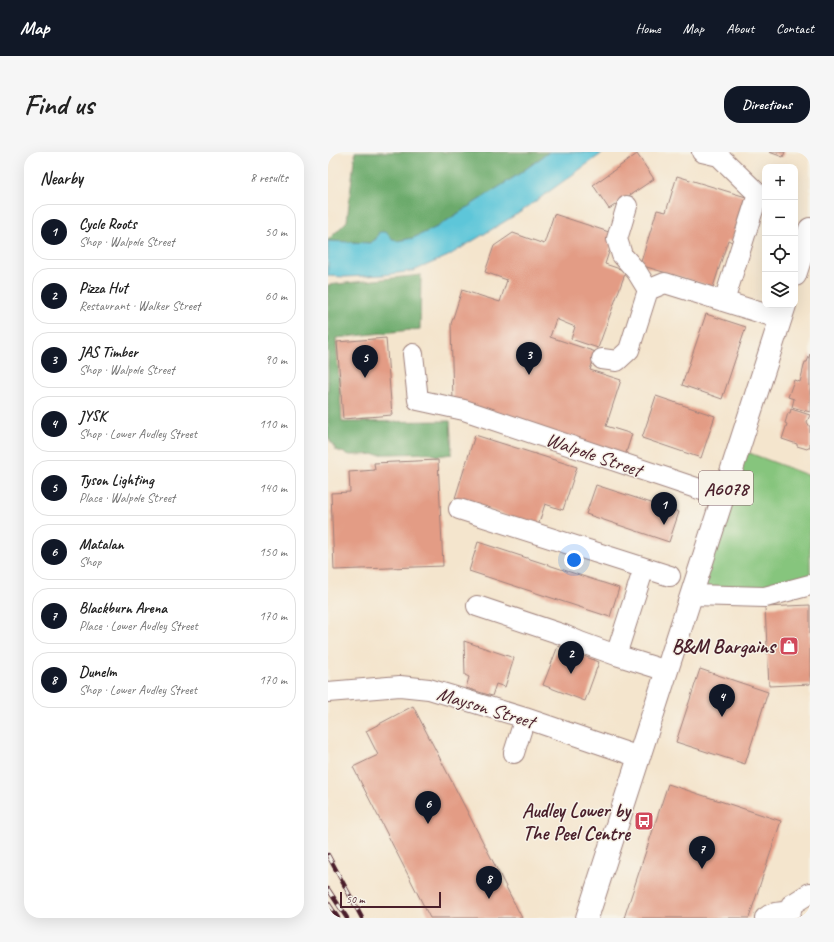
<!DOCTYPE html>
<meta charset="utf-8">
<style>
body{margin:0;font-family:Caveat,sans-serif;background:#f6f6f6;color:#222}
.controls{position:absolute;right:12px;top:12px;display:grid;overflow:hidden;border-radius:8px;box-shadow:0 4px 16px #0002}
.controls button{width:36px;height:36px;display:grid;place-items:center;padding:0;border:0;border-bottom:1px solid #e0e0e0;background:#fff;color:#222;font:20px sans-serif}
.scale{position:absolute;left:12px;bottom:10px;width:101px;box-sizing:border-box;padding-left:4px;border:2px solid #4a1f2b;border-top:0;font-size:11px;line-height:14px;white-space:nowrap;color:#4a1f2b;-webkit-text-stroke:3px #f7f3e8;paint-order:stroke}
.you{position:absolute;left:246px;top:408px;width:14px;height:14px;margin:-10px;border:3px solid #fff;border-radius:50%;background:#1a73e8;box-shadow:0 0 0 6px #1a73e833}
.badge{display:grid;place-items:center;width:26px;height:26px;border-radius:50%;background:#111827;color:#fff;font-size:13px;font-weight:700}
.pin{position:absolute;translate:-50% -33px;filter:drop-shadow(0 1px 2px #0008)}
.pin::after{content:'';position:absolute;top:21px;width:14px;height:12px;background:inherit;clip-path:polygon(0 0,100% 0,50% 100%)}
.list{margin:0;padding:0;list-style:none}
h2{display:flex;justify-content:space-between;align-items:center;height:52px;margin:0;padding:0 16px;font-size:17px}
h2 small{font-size:13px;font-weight:400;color:#767676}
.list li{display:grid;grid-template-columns:26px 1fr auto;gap:12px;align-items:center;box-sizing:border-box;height:56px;margin:0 8px 8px;padding:0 8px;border:1px solid #e0e0e0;border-radius:16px}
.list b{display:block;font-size:15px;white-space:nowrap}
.list p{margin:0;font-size:13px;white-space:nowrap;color:#767676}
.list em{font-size:13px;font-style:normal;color:#767676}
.icon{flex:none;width:22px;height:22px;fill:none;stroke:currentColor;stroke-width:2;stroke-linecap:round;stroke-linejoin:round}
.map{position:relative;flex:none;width:482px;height:766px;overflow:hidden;border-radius:16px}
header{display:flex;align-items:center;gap:24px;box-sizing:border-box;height:56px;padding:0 20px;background:#111827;color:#fff}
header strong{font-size:19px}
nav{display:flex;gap:22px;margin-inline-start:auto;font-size:14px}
.intro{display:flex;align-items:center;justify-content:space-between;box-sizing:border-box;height:96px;padding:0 24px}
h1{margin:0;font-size:28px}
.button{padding:10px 18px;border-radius:16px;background:#111827;color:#fff;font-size:14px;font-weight:700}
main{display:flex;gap:24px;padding:0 24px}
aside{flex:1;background:#fff;border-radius:16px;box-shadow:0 4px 16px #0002}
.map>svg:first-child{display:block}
.green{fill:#86c57d;stroke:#687254}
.forest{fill:#6caa6c;stroke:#5b644c}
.water{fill:#5dc6d9;stroke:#547282}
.building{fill:#e39c85}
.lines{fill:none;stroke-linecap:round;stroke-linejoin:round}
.minor-casing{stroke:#9f827c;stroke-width:22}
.highway-casing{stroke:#9f827c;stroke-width:24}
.minor{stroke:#fff;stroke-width:20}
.highway{stroke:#fff;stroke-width:22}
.rail-casing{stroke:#4a1f2b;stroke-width:4.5}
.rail{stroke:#f7f3e8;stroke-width:3;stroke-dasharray:9;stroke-linecap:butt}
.labels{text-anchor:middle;stroke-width:3;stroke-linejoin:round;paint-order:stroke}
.shield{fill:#f7f3e8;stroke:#7e5f64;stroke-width:1}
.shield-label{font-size:19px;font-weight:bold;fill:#4a1f2b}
.street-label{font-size:20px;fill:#4a1f2b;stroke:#f7f3e8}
.poi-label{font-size:20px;font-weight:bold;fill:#4a1f2b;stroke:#f7f3e8;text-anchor:end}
</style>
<header>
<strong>Map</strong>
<nav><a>Home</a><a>Map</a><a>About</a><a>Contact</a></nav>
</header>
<div class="intro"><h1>Find us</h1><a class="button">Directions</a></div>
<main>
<aside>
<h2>Nearby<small>8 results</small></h2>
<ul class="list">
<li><span class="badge">1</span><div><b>Cycle Roots</b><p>Shop · Walpole Street</p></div><em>50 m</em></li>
<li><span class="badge">2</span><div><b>Pizza Hut</b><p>Restaurant · Walker Street</p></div><em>60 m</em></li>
<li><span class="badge">3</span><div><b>JAS Timber</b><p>Shop · Walpole Street</p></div><em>90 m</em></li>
<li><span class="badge">4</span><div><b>JYSK</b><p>Shop · Lower Audley Street</p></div><em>110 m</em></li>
<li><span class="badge">5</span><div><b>Tyson Lighting</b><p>Place · Walpole Street</p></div><em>140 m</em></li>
<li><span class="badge">6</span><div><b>Matalan</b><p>Shop</p></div><em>150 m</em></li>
<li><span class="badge">7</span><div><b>Blackburn Arena</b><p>Place · Lower Audley Street</p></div><em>170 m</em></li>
<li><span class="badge">8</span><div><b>Dunelm</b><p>Shop · Lower Audley Street</p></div><em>170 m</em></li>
</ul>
</aside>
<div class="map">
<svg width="482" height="766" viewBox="0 0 482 766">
<rect width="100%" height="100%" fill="#f7f3e8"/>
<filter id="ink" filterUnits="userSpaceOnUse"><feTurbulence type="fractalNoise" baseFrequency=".025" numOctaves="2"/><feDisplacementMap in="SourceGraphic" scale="8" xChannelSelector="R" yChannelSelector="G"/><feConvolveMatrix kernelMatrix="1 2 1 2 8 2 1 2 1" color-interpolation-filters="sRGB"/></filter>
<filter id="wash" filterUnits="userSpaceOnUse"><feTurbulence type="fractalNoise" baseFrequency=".012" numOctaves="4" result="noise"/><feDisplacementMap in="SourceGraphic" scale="16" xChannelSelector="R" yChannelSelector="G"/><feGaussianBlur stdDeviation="0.9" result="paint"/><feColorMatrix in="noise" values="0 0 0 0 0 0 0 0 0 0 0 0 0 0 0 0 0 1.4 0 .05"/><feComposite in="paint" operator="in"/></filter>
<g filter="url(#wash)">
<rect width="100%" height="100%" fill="#f4e5cd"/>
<path class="green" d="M411 297 482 324V424L434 436H366Z"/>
<path class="forest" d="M27 0H221L191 22 109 75 85 86 69 89 63 86 48 87 42 91 0 89V88L19 69Z
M93 123 92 177 8 186 14 270 122 269 124 302 109 304 101 301 22 303 8 298 0 285V133Z"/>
<path class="water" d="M221 0H276L194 59 120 104 85 119 55 123 17 125 0 124V89L42 91 48 87 51 80H58L63 86 69 89 85 86 109 75 191 22Z"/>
<g id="blocks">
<path class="building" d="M441 0H457L455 5Z
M309 2 326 27 281 57 265 33Z
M349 24 418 45 404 90 400 88 385 135 312 113 329 58 338 60Z
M226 62 287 82 277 112 298 119 270 196 243 187 247 175 228 167 222 185 268 200 262 218 293 228 278 274 304 282 297 304 125 250 123 172 134 138 172 150 179 128 157 120 166 94 185 81 216 92Z
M378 162 418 175 394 247 354 233Z
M58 186 64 263 15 267 9 190Z
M482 202V260L464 255 466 247 460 245 466 228 472 230 477 210H479Z
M328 244 387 264 373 306 314 286Z
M463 257 482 263 479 270 482 275V296H480L479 297 469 294V292L454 287 459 272 457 271 460 261H462Z
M147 283 249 315 235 358 217 352 210 374 127 346Z
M110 308 115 414 6 418 3 341 22 340 21 320 47 318 46 311Z
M268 333 351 360 341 390 258 362Z
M150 390 291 436 282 465 141 419Z
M482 453V532L441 534 437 455Z
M136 489 186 506 177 535 168 532 164 544 138 536 141 525 137 523Z
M230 494 271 510 257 549 215 533Z
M372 517 440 540 417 612 348 590Z
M85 554 175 729 194 766H102L25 615 50 603 38 579Z
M340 632 453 669 421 766H296Z"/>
</g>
</g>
<g filter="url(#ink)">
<use href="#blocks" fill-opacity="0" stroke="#9f827c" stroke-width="1"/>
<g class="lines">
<g class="minor-casing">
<path id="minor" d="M374 0 391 4 430 42 396 149
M299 54 289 87 294 103 309 120 320 138
M85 202 90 248 136 258 395 345
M274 207 289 209 301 198 320 138 337 131 453 167
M131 357 342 424
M364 443 437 445 482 433
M149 454 236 483 252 490 288 503 339 519
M288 503 316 416
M0 540 72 534 101 537 197 566 311 605
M186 601 197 566
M463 753 482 741
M437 766C444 760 454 760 463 759"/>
</g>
<g class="highway-casing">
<path id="highway" d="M467 123 482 77
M259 766 457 153"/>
</g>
<use href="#minor" class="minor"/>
<use href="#highway" class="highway"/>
<g class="rail-casing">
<path id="rail" d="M0 703 34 766
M0 737 19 766
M0 751 10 766"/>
</g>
<use href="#rail" class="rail"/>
</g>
</g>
<defs>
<g id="shop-square" transform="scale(1)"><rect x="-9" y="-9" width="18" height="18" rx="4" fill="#d1495b" stroke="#f7f3e8"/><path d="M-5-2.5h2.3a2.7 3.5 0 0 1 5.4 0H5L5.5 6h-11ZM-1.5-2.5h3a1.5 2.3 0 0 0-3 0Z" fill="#fff"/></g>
<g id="bus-square" transform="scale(1)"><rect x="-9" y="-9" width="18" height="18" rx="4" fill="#d1495b" stroke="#f7f3e8"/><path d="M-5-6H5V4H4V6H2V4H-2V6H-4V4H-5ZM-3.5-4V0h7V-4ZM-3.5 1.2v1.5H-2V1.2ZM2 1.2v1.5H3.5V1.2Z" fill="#fff"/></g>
</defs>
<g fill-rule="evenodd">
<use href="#shop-square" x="461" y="494"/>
<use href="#bus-square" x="316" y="669"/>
</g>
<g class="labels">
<rect class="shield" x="371" y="319" width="54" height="34" rx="3"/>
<g class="shield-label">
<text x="398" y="343">A6078</text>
</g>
<g class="street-label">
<text transform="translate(266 302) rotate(19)" y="7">Walpole Street</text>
<text transform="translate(158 555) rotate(17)" y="7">Mayson Street</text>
</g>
<g class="poi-label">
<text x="447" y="501">B&amp;M Bargains</text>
<text x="302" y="665">Audley Lower by<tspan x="302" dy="23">The Peel Centre</tspan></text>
</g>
</g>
</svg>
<div class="controls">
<button>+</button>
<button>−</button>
<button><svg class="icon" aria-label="locate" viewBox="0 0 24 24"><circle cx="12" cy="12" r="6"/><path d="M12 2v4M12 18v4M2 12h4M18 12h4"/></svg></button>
<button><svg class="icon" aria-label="layers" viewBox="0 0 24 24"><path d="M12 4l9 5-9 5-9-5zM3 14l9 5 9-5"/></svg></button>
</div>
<div class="scale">50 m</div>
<div class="you"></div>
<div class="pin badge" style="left:336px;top:373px">1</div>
<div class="pin badge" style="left:243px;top:522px">2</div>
<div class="pin badge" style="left:201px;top:223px">3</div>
<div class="pin badge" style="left:394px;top:565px">4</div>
<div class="pin badge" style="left:37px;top:226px">5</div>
<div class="pin badge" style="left:100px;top:672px">6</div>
<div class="pin badge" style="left:374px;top:717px">7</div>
<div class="pin badge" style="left:161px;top:747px">8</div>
</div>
</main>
